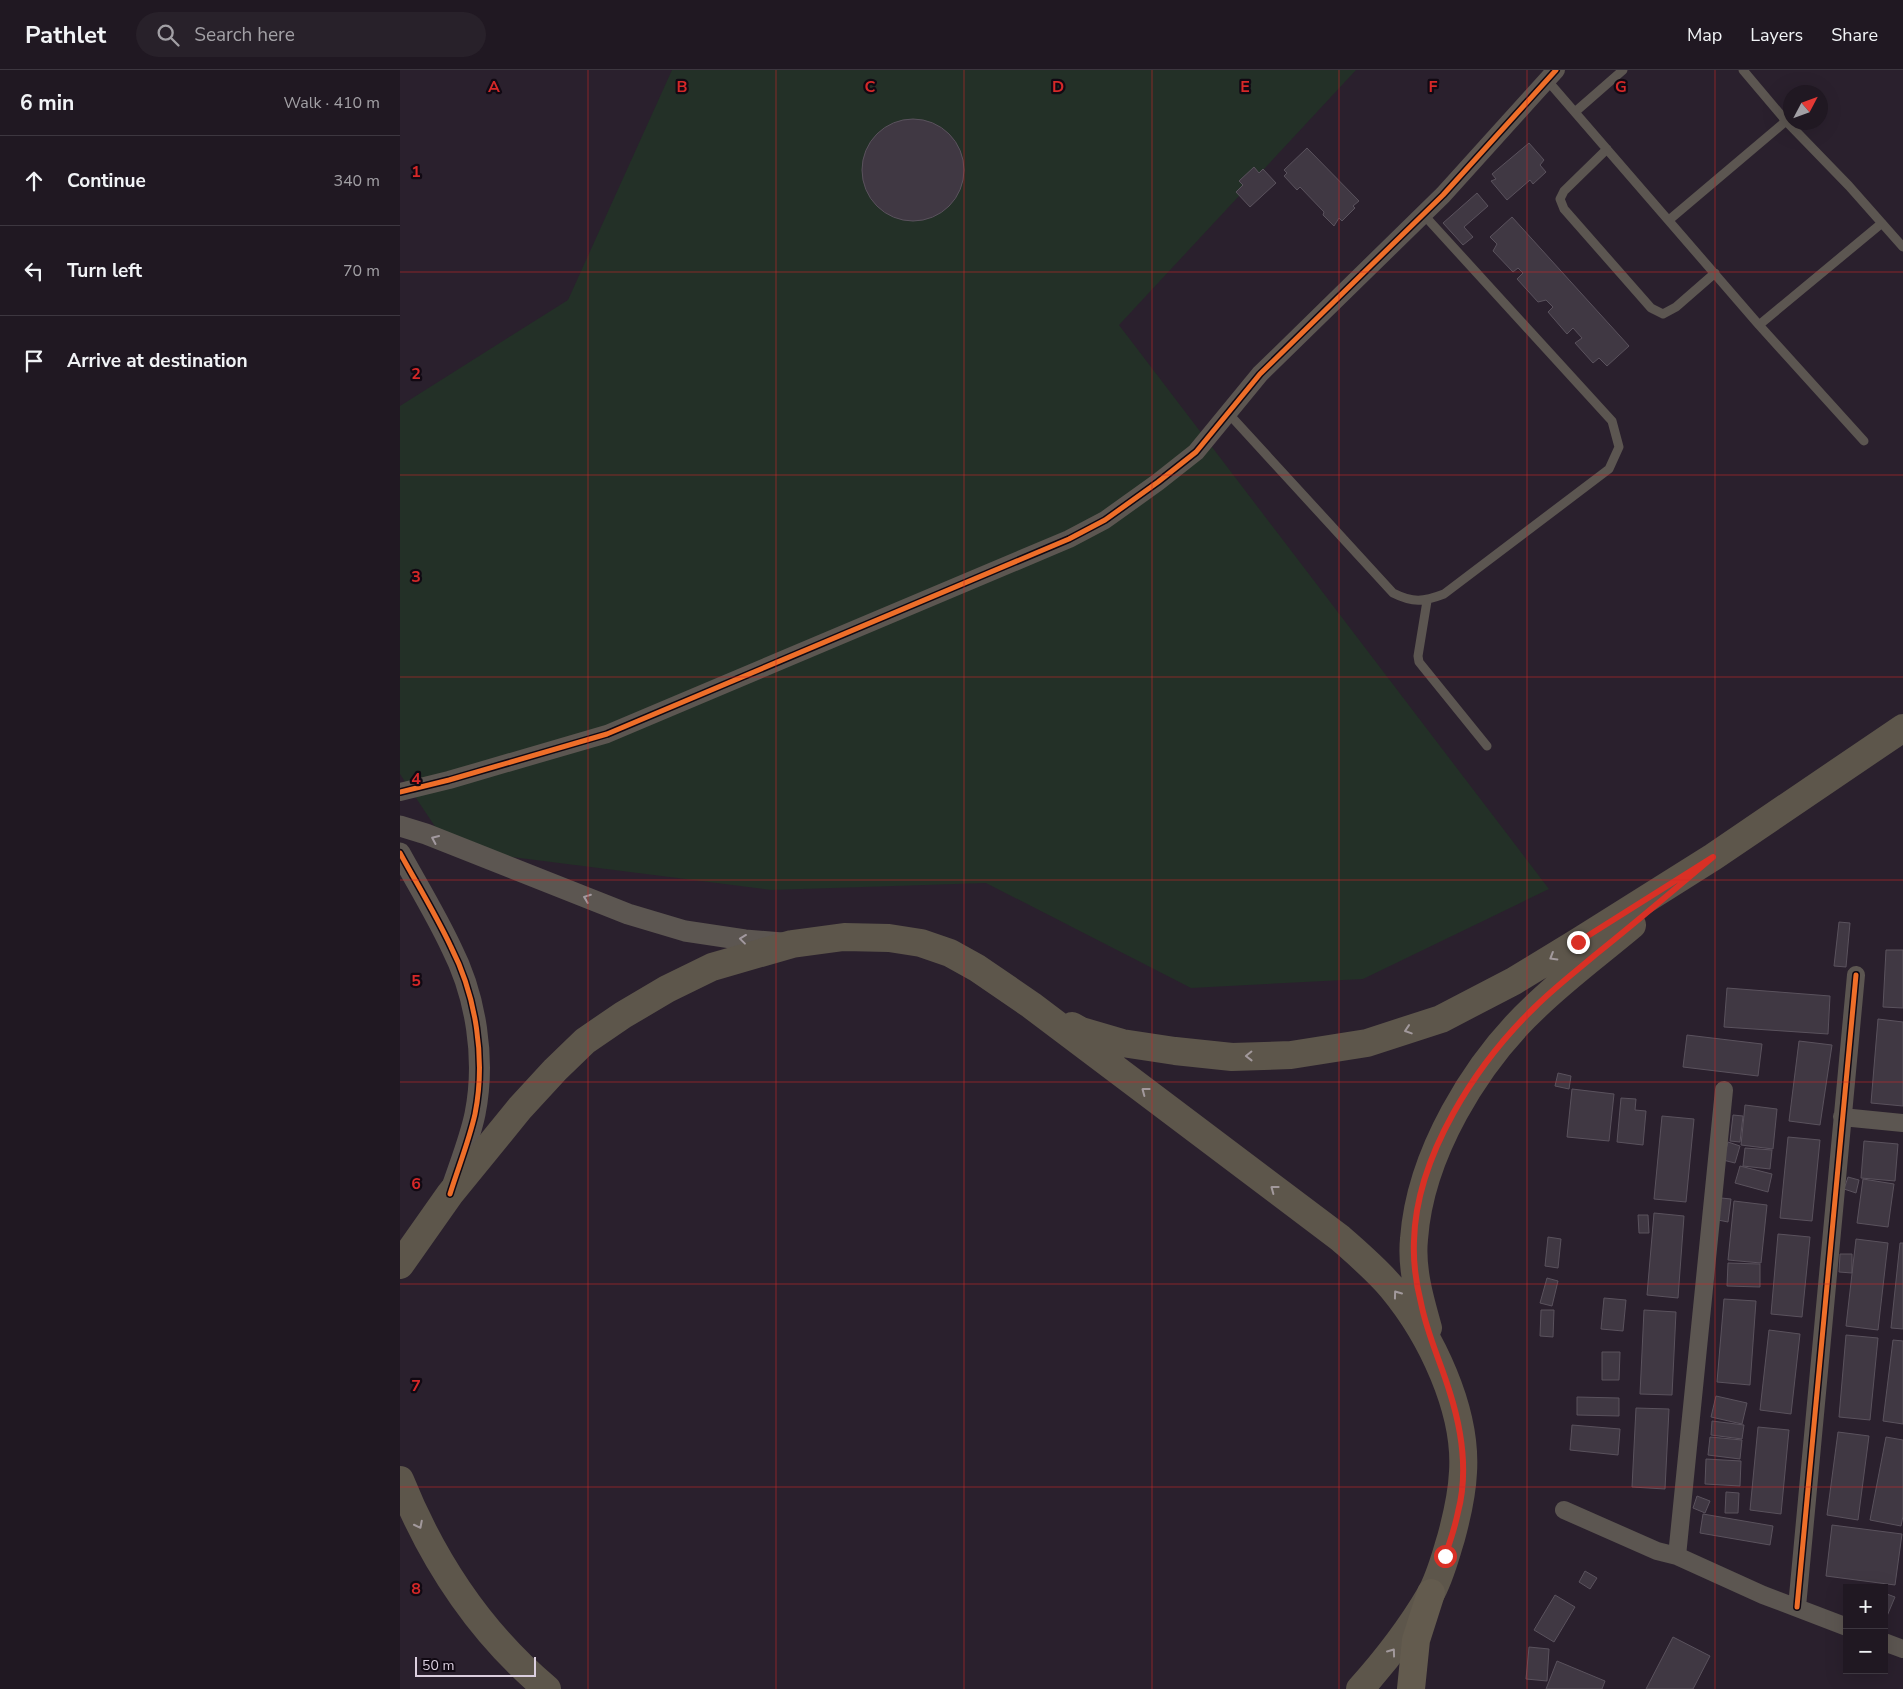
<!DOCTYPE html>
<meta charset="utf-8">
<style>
body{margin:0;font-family:"Nunito Sans",sans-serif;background:#28212a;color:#f1f3f6}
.controls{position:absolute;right:15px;bottom:15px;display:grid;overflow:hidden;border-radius:0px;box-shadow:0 5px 20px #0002}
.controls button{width:45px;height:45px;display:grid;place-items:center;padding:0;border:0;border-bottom:1px solid #3d3740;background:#201822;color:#f1f3f6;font:25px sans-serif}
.compass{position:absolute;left:1383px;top:15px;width:45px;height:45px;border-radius:50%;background:#201822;box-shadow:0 5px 20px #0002;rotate:49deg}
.scale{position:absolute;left:15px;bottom:12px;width:121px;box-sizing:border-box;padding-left:5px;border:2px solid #dbcfdf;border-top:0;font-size:14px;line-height:18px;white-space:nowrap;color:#dbcfdf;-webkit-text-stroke:4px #110913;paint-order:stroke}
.stop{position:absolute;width:15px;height:15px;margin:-11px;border:4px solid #d93025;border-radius:50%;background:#fff}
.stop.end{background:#d93025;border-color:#fff;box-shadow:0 1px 5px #0008}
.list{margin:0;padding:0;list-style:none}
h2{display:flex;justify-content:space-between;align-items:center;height:65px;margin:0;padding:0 20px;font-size:21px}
h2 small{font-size:16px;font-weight:400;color:#a2a0a5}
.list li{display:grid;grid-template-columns:32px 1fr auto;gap:15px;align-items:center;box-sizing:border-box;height:90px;padding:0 20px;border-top:1px solid #3d3740}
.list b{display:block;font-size:19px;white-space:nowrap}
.list em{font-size:16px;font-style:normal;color:#a2a0a5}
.icon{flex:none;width:28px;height:28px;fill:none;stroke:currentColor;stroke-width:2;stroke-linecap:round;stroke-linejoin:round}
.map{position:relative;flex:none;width:1503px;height:1619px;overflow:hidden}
header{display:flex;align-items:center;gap:30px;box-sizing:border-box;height:70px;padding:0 25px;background:#201822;border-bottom:1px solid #3d3740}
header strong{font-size:24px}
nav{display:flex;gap:28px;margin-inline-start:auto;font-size:18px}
.search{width:350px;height:45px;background:#28212a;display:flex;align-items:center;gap:12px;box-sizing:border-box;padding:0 18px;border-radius:28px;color:#a2a0a5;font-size:19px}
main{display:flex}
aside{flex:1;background:#201822}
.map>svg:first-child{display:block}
.green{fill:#233027}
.building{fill:#403843;stroke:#5a525d}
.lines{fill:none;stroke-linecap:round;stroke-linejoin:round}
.service{stroke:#5c5651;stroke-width:9}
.minor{stroke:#5c5651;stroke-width:18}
.tertiary{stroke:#5c5651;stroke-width:21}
.primary{stroke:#5d564b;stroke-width:28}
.motorway{stroke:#635b4e;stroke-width:28}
.cycleway-casing{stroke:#110913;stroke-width:8}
.cycleway{stroke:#ee6e29;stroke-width:5}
.oneway{stroke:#a2999f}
.oneway2{stroke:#a2999c}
.route{stroke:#d93025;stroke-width:6}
.grid{fill:none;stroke:#d62828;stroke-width:1;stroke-opacity:0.55}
.grid-label{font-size:16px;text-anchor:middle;font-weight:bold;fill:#d62828;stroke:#110913;stroke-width:4.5;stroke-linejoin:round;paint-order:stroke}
</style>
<header>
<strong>Pathlet</strong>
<div class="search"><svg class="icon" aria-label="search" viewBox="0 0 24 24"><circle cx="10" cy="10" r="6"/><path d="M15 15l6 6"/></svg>Search here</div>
<nav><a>Map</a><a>Layers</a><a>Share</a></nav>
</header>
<main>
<aside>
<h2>6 min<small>Walk · 410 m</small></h2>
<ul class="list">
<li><svg class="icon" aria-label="ahead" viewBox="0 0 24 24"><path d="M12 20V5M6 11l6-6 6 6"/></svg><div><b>Continue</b></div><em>340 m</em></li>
<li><svg class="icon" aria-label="left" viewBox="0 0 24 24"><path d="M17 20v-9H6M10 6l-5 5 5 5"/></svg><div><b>Turn left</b></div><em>70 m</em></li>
<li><svg class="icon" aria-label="arrive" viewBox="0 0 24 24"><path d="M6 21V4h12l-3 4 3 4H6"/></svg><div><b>Arrive at destination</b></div></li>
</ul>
</aside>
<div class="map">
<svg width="1503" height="1619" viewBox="0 0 1503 1619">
<rect width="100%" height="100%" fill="#2a202d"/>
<path class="green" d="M272 0H956L719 255 1149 819 963 909 791 918 586 813 371 820 50 779 0 704V336L168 230Z"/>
<path class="building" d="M462 100a51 51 0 1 1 102 0a51 51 0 1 1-102 0Z
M1129 73 1144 90 1140 95 1146 102 1133 114 1130 110 1107 130 1091 111 1096 109 1092 104Z
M907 78 959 131 953 136 955 138 942 151 939 148 934 156 923 145 924 142 900 117 897 120 884 106 887 103 884 100Z
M854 97 859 103 863 99 876 113 850 137 836 122 843 115 839 111Z
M1077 123 1088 136 1064 157 1073 167 1063 175 1043 153Z
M1112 147 1229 276 1207 296 1199 288 1193 293 1175 273 1182 268 1173 258 1167 264 1148 242 1153 237 1146 230 1138 232 1117 209 1123 203 1118 198 1113 202 1093 181 1097 174 1090 167Z
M1439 852 1450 853 1446 897 1434 896Z
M1486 880H1503V938L1483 937Z
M1327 918 1430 926 1428 964 1324 957Z
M1478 949 1503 952V1036L1471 1033Z
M1287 965 1362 974 1358 1006 1283 997Z
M1399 971 1432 975 1420 1055 1389 1051Z
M1158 1003 1171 1006 1169 1019 1155 1016Z
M1172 1019 1214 1024 1209 1071 1167 1067Z
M1221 1028 1236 1029 1235 1040 1246 1041 1243 1075 1217 1072Z
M1345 1035 1377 1039 1373 1079 1341 1075Z
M1333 1045 1343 1046 1340 1072 1330 1071Z
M1262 1046 1294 1049 1286 1132 1254 1129Z
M1388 1067 1420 1070 1412 1151 1380 1148Z
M1464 1071 1498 1074 1495 1111 1461 1108Z
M1328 1072 1340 1076 1335 1093 1323 1090Z
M1345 1078 1372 1080 1370 1099 1343 1096Z
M1340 1096 1372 1104 1368 1122 1335 1113Z
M1448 1107 1459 1110 1456 1123 1444 1119Z
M1463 1109 1494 1114 1488 1157 1457 1153Z
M1321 1128 1331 1129 1328 1152 1318 1150Z
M1334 1131 1367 1135 1361 1193 1328 1190Z
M1254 1143 1284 1146 1278 1228 1247 1225Z
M1238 1145H1248L1249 1163H1239Z
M1378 1164 1410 1167 1402 1247 1371 1244Z
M1148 1167 1161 1169 1158 1198 1145 1196Z
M1456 1169 1488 1173 1478 1260 1446 1256Z
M1500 1173H1503V1259L1491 1258Z
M1440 1184H1452V1203L1439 1202Z
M1328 1193 1360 1194V1217L1327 1216Z
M1147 1208 1158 1211 1152 1236 1140 1233Z
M1204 1228 1226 1230 1223 1261 1201 1259Z
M1324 1229 1356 1231 1350 1315 1317 1312Z
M1141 1240H1154L1153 1267 1140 1266Z
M1244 1240 1276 1242 1272 1325 1240 1324Z
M1369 1260 1400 1264 1391 1344 1360 1340Z
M1446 1265 1478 1268 1470 1350 1439 1347Z
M1493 1270 1503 1271V1354L1483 1351Z
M1202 1282H1220L1219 1310H1202Z
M1316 1326 1347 1333 1342 1354 1311 1347Z
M1177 1327 1219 1328V1346L1177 1345Z
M1236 1338 1269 1339 1265 1419 1232 1417Z
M1312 1351 1344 1355 1342 1369 1311 1365Z
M1172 1355 1220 1359 1218 1385 1170 1380Z
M1358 1357 1389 1360 1381 1444 1350 1440Z
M1438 1362 1469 1366 1458 1450 1427 1445Z
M1310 1367 1342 1370 1340 1389 1308 1385Z
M1486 1367 1503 1370V1446L1501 1456 1470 1450Z
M1306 1389 1341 1391 1340 1416 1305 1414Z
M1326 1422 1339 1423 1338 1443H1325Z
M1297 1426 1310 1431 1305 1443 1293 1438Z
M1303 1444 1373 1456 1370 1475 1300 1463Z
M1432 1455 1502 1464 1495 1515 1426 1506Z
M1185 1501 1197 1508 1190 1519 1179 1512Z
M1484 1523 1495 1527 1487 1546 1484 1544Z
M1155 1525 1175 1537 1154 1572 1134 1560Z
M1273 1567 1310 1586 1293 1619H1246Z
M1129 1577 1149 1579 1147 1611 1126 1609Z
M1157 1591 1205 1611 1202 1619H1146Z"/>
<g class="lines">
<path class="service" d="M1343 0 1386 51 1449 116 1503 177
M1147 10 1359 255 1464 371
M1175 42 1223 0
M1207 79 1164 121 1160 129 1164 139 1251 238 1263 244 1276 237 1315 203
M1269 150 1386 51
M1359 255 1482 153
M828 343 993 523C1013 533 1023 532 1044 524L1209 399 1219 377 1212 351 1023 144
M1027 531 1018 586 1019 592 1087 676"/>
<path class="minor" d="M0 722 49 710 207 664 669 469 705 450 758 412 796 382 860 304 1043 125 1156 0
M1442 1047 1503 1053
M1164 1440 1257 1481 1277 1486 1363 1525 1447 1557
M1277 1486 1324 1020
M1397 1537 1456 905
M1484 1572 1503 1579"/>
<path class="tertiary" d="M0 756 26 764 228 844 285 861 345 870 382 873
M0 783C17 814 36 845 51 877 76 926 86 989 75 1044 70 1068 60 1093 52 1117"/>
<path class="primary" d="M672 956 681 961 722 973 775 981 832 987 891 985 967 973 1041 949 1114 911 1178 872 1313 787 1503 658
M0 1195 50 1124 120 1038 155 1000 185 971 223 945 267 919 312 897 392 874 444 867 489 868 521 873 550 883 577 898 631 935 940 1168C958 1184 977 1200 992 1218 1031 1265 1067 1340 1063 1402 1062 1425 1057 1446 1051 1468 1045 1487 1040 1508 1030 1525 1010 1559 986 1590 960 1619
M1028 1258C1020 1230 1011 1199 1014 1169 1020 1085 1075 993 1136 936 1166 907 1200 882 1232 855
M0 1410C33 1492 79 1562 147 1619"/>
<path class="motorway" d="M1011 1619 1016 1570 1031 1523"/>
<g class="cycleway-casing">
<path id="cycleway" d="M0 722 49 710 207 664 669 469 705 450 758 412 796 382 860 304 1043 125 1156 0
M0 783C17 814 36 845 51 877 76 926 86 989 75 1044 69 1071 58 1098 50 1124
M1397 1537 1456 905"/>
</g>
<use href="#cycleway" class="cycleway"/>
</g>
<defs><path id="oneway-chevron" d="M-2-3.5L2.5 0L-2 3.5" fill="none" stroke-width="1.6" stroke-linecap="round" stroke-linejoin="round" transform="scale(1.25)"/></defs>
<g class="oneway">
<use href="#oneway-chevron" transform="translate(35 769) rotate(-156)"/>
<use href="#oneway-chevron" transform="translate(187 828) rotate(-159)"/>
<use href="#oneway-chevron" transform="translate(343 869) rotate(-173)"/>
</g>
<g class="oneway2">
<use href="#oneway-chevron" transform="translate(1153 887) rotate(149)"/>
<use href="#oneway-chevron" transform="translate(1008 960) rotate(162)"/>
<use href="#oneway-chevron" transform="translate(849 986) rotate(179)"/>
<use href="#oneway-chevron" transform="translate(745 1021) rotate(-143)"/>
<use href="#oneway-chevron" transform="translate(874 1119) rotate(-143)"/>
<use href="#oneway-chevron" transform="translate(997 1224) rotate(-126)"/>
<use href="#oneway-chevron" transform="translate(19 1455) rotate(63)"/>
<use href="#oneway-chevron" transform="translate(992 1582) rotate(-54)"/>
</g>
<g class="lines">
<path class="route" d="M1045 1486C1050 1472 1055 1457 1058 1442 1068 1404 1062 1361 1050 1323 1041 1293 1027 1264 1021 1233 1016 1213 1013 1192 1014 1171 1016 1086 1076 994 1135 937 1154 918 1175 902 1195 885 1235 853 1274 820 1313 787L1178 872"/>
</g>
<path class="grid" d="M188 0V1619M376 0V1619M564 0V1619M752 0V1619M939 0V1619M1127 0V1619M1315 0V1619M0 202H1503M0 405H1503M0 607H1503M0 810H1503M0 1012H1503M0 1214H1503M0 1417H1503"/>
<g class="grid-label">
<text x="94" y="22">A</text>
<text x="282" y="22">B</text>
<text x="470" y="22">C</text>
<text x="658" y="22">D</text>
<text x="845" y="22">E</text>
<text x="1033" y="22">F</text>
<text x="1221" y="22">G</text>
<text x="16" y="107">1</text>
<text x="16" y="309">2</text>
<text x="16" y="512">3</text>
<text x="16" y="714">4</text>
<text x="16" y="916">5</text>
<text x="16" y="1119">6</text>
<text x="16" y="1321">7</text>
<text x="16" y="1524">8</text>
</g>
</svg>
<div class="controls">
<button>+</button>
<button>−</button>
</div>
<svg class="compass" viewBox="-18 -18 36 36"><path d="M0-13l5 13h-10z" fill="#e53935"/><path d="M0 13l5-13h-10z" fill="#a2a0a5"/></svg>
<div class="scale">50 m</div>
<div class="stop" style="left:1045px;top:1486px"></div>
<div class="stop end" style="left:1178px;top:872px"></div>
</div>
</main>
